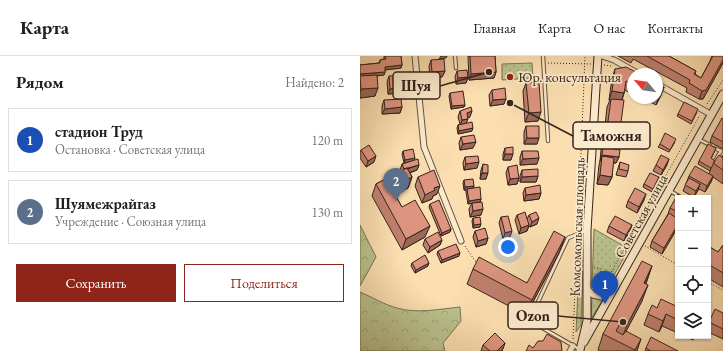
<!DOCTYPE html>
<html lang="ru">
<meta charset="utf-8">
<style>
body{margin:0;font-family:"EB Garamond",serif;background:#f6f6f6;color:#202124}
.controls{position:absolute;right:12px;bottom:12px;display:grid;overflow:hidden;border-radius:0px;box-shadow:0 1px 3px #0004}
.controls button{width:36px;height:36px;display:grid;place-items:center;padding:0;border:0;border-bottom:1px solid #e0e0e0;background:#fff;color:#202124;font:20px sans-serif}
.compass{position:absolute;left:267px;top:12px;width:36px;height:36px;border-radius:50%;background:#fff;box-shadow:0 1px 3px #0004;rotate:299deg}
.you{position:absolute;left:148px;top:191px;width:14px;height:14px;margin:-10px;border:3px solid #fff;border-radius:50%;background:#1a73e8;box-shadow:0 0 0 6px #1a73e833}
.badge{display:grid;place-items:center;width:26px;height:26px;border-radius:50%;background:#8f2418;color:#fff;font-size:13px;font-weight:700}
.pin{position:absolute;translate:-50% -33px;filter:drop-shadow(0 1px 2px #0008)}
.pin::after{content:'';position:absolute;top:21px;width:14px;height:12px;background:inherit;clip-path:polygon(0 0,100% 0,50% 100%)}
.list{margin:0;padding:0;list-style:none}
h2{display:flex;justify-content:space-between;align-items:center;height:52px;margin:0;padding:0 16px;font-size:17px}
h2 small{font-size:13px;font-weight:400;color:#757577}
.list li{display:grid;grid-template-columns:26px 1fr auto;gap:12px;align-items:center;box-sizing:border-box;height:64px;margin:0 8px 8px;padding:0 8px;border:1px solid #e0e0e0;border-radius:0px}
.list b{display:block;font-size:15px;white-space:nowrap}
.list p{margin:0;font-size:13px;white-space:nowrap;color:#757577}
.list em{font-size:13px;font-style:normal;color:#757577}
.actions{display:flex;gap:8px;padding:12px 16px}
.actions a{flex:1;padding:9px 0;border:1px solid #8f2418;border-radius:0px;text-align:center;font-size:14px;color:#8f2418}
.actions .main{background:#8f2418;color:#fff}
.icon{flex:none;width:22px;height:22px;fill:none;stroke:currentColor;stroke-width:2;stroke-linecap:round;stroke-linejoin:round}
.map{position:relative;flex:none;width:363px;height:295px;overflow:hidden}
header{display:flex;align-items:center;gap:24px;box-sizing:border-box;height:56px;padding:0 20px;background:#fff;border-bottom:1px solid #e0e0e0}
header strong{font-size:19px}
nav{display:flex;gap:22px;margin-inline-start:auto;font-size:14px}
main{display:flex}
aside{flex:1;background:#fff}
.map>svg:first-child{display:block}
.grass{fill:url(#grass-dots);stroke:#787355}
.forest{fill:url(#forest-crowns);stroke:#787355}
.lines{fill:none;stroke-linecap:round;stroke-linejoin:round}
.lane-casing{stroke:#665240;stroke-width:4.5}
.street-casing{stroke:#665240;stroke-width:7}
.secondary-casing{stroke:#35231b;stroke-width:9}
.path{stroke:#35231b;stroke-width:1;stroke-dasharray:1 2;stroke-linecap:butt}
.lane{stroke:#fceacc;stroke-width:2.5}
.street{stroke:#fceacc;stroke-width:5}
.secondary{stroke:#fceacc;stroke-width:7}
.wall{fill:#bf806e;stroke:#35231b}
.shaded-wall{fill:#9b685a;stroke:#35231b}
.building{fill:#de9580;stroke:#35231b}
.poi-dot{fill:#8f2418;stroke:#fceacc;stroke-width:1.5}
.labels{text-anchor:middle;stroke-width:3.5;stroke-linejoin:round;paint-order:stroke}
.poi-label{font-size:14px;fill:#35231b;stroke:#fceacc;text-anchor:start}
.street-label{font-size:14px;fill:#35231b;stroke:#fceacc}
.leader{fill:none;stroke:#35231b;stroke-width:1.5}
.callout-dot{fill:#35231b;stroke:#fceacc;stroke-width:1.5}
.callout{fill:#fceacc;stroke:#35231b;stroke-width:1.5}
.callout-label{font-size:15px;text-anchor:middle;font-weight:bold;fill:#35231b}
</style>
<header>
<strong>Карта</strong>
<nav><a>Главная</a><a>Карта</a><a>О нас</a><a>Контакты</a></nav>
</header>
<main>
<aside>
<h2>Рядом<small>Найдено: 2</small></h2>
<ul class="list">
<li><span class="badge" style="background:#1a4fb4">1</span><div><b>стадион Труд</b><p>Остановка · Советская улица</p></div><em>120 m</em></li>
<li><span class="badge" style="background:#5c6f8a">2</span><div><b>Шуямежрайгаз</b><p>Учреждение · Союзная улица</p></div><em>130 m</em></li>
</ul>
<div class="actions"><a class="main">Сохранить</a><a>Поделиться</a></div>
</aside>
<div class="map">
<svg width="363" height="295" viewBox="0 0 363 295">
<defs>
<pattern id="grass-dots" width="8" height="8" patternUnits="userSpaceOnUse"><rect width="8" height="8" fill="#bac38f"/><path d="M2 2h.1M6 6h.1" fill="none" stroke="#a0a77b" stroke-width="1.8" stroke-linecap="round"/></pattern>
<pattern id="forest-crowns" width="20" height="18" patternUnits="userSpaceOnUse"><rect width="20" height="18" fill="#bac38f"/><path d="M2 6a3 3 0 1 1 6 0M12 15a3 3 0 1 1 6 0" fill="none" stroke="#a0a77b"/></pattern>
</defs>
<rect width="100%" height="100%" fill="#fbdfb1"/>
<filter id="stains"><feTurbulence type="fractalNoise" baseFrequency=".005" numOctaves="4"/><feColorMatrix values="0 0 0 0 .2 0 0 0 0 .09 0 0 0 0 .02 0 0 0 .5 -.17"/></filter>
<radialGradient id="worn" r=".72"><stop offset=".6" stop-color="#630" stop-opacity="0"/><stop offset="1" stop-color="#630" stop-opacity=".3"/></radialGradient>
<path class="grass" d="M172 7 173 22 142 24V8Z
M234 173 269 193 246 233 242 236 234 234 232 230Z
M224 178 223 208H219L220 179Z
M219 214 223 215 221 269 216 276Z
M232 242 239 244 243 243 231 263Z"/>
<path class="forest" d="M0 169 16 201 0 230Z
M0 236C12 241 25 249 37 252 57 258 80 253 100 251L101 265 83 287 85 295H0Z"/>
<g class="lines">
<g class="lane-casing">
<path id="lane" d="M95 0 96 12
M183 0 188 85
M338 83 350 89
M354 92 361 95 355 105 363 110
M310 135 319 140
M219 293 179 270 171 261 208 182 225 175"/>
</g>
<g class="street-casing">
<path id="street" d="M55 0 64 91 101 185
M242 0 254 4 279 18
M297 28 352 59
M227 232 233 239 242 241 252 235
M210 295 213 290"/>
</g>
<g class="secondary-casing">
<path id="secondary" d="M224 286 363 38
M220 294 227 265V174L238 0"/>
</g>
<path class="path" d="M188 7 231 8
M244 9 251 10
M347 48 363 24
M218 173 225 0
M105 190 115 205 117 206
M285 190 318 209
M234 212H240L244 229 246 231
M348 226 363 234
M244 229 340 59
M213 283 217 182"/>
<use href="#lane" class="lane"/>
<use href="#street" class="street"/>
<use href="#secondary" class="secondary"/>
</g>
<path class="wall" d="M24 0H41L42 9 41 12 25 14V16L24 19 17 20 15 40 0 42V9L19 7 20 4 24 3Z
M108 0H135L136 16 134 22 109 24Z
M258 0H309L336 15 335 18 341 22 350 5 352 0H363V7L343 43H339L326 36 327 32 273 3 271 7Z
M71 4 85 15 82 21 70 22 69 10Z
M255 13 273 18V39L265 34 262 44 256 90H255L254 93 259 101 256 107H253L252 121 248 129 237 128 239 109 240 105 241 94 243 88 247 51 250 44H249L252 22Z
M97 15 108 21 106 27 96 28 95 21Z
M29 20 42 37 28 38 27 26Z
M166 27 178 65 165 66 163 35Z
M297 27 304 31 301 39 296 49 283 42H297Z
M132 34 146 43 144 48 130 50 129 39Z
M90 37 105 49 104 51 91 53 89 40Z
M24 44 42 51 40 57 22 58V50Z
M100 55 110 61H108L106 67 112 75 98 78 97 72 98 69 100 68 98 61Z
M337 56 331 68 317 60 318 58Z
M363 63V93L350 86 352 80Z
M166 70 177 88H164V76Z
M101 81 113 92 100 94 99 87Z
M315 86 309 96 298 91 300 88Z
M145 92 151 104H143V98Z
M356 92 351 103 355 105 362 101 363 99V128L353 121 351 126 345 136 339 133 334 141 323 135 329 120 349 118 351 112 350 115 338 108 339 105Z
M1 94 14 106 6 111 0 102V96Z
M43 95 59 109 57 114 50 117 52 121 48 132 35 139 42 151 65 181 42 194 12 140 16 128 41 115 40 114 42 108 49 106 44 107 42 98Z
M162 95 177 108 160 109V101Z
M105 101 117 112 104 114 103 107Z
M260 106 268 115 266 121 256 119Z
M123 108 126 123H120L121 114Z
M296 109H307L301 119 293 115Z
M148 111 159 122 157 128 148 129 146 117Z
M162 114 178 120 176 126H160V120Z
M58 121 77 138 73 140 72 143 62 147 55 130Z
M299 121 292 136 283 131 284 128Z
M104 124 114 130 113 132 121 143 120 146 121 159 110 161 109 153 112 147 108 148 106 136V134H104L103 127Z
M165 132 181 137 179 143 164 145 163 137Z
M318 142V171L302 198 290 191 292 185 308 158 310 152Z
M284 144 277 157 266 151 268 145Z
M70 148 91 173 90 176 81 180 69 151Z
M157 159 167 163 169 159 177 168 170 171 169 170 167 175 159 178 155 164Z
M141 161 150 181 143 183 139 167Z
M113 162 120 171 113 172 112 165Z
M272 169 270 175 264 185 247 176 249 170Z
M115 175 128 182 126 188 116 191 113 181Z
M205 181 199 197 166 259 107 228 113 213 167 227Z
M65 183 82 184 80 189 68 197 63 189Z
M363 189V231L348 222V190L358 196Z
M78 195 99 200 81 207 77 198Z
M52 207 68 210 55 217 51 210Z
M292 210 286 228 282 245 266 275 277 295H240L238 294 243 278Z
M318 251V277L302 270 299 276 284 269 288 258 297 252Z
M363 257V283L348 276V269L349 266Z
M324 280H335L333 284Z
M145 287 142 295H121L123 289Z
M286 292 318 295H285Z"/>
<path class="shaded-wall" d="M81 0H87L86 2 79 3Z
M363 4V7L343 43H339L342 35Z
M42 9 41 12 24 14 25 11Z
M85 15 82 21 70 22 72 16Z
M25 16 24 19 0 21V18Z
M136 16 134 22 109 24 111 18Z
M108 21 106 27 96 28 98 22Z
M44 31 42 37 28 38 30 33Z
M304 31 301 39 296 49 299 40Z
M18 32 15 40 0 42V37L1 33Z
M252 35 264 37 261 46 249 44Z
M146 43 144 48 130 50 133 44Z
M105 49 104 51 91 53 92 50Z
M42 51 40 57 22 58 25 53Z
M112 55 110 61 105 63 107 57Z
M181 56 178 65 165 66 169 57Z
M108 63 106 68 100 70 102 64Z
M113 72 112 75 98 78 99 75Z
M246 80 259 81 256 90 243 88Z
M167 82H179L177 88H164Z
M116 86 113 92 100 94 103 88Z
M145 98H153L151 104H143Z
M242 99 259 101 256 107 242 105V100L240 105Z
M16 100 14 106 6 111 8 105Z
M55 102 54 105 44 107 45 104Z
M179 102 177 108 160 109 163 103Z
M309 103 307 109 301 119 303 114Z
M119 106 117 112 104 114 106 108Z
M59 109 57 114 42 119 44 114Z
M122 117H128L126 123H120Z
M240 119 252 121 248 129 237 128Z
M178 120 176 126H160L162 121Z
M353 120 351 126 345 136 347 130Z
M52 121 48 132 27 143 31 132Z
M159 122 157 128 148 129 150 123Z
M340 128 338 134 334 141 336 135Z
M80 130 77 138 73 140 72 143 62 147 65 139 74 132Z
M114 130 113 133H107L106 134H104L105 131Z
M181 137 179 143 164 145 166 139Z
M286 138 284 144 277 157 279 151Z
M121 143 120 146 108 148 109 145Z
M123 153 121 159 110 161 113 155Z
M179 162 177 168 170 171 172 166Z
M121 168 120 171 113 172 114 169Z
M318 168V171L302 198 304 192Z
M169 169 167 175 159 178 161 172Z
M272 169 270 175 264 185 266 179Z
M70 170 65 181 42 194 46 183Z
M91 173 90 176 81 180 82 177Z
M152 175 150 181 143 183 145 177Z
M205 181 199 197 166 259 172 244Z
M128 182 126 188 116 191 118 185Z
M82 184 80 189 68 197 70 191Z
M100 197 99 200 81 207 82 204Z
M69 207 68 210 55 217 56 214Z
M292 210 286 226 278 243 284 227Z
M288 229 282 245 261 285 267 269Z
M306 258 302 270 299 276 303 265Z
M281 283 277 295H275V294Z
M145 287 142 295H137Z"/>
<path class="building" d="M25 0H41L42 9 25 11V16L0 18V9L20 7V4L26 3Z
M110 0H135L136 16 111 18Z
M287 0H309L336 15 334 18 341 22 353 0H363V4L346 34 342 35 329 27 330 24Z
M84 3 85 15 72 16 71 4Z
M266 11 280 18H273V28L266 25 264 37 252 35 255 13Z
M107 14 108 21 98 22 97 15Z
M17 19 18 32 1 33 0 20Z
M43 19 44 31 30 33 29 20Z
M179 26 181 56 169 57 166 27Z
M297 27 304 31 299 40 297 39Z
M145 32 146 43 133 44 132 34Z
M103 35 105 49 92 50 90 37Z
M41 43 42 51 25 53 24 44Z
M251 43 264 44 259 81 246 80Z
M324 46 338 53 332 65 318 58Z
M111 51 112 55 107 57 108 63 102 64 100 55Z
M362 62 363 63V86L352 80Z
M112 66 113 72 99 75 98 69Z
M166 70H179V82H167Z
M305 77 316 83 310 94 300 88Z
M114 79 116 86 103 88 101 81Z
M243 88 255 89 254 93 260 94 259 101 242 99Z
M348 88 356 92 351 102 355 105 351 112 339 105Z
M9 89 16 100 8 105 1 94Z
M153 91V98H145V92Z
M53 93 55 102 45 104 43 95Z
M162 95H178L179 102 163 103Z
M301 99 309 103 303 114 296 109Z
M359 99 363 102V114L353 107Z
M118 100 119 106 106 108 105 101Z
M242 100 254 102 252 121 240 119Z
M58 103 59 109 48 112H47L44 113 42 108Z
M260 106 269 109 268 115 259 113Z
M123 108 128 109V117H122Z
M157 109 159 122 150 123 148 111Z
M335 110 353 120 347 130 329 120Z
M47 112 52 121 31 132 42 151 55 144 70 170 46 183 16 128Z
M178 113V120L162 121V114Z
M74 114 80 130 74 132 75 134 65 139 58 121Z
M290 117 299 121 293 133 284 128Z
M329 122 340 128 336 135 325 129Z
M113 123 114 130 105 131 104 124Z
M180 129 181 137 166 139 165 132Z
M120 131 121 143 109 145 107 133Z
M275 132 286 138 279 151 268 145Z
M318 138 324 142H318V156L310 152Z
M79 144 91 173 82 177 70 148Z
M122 146 123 153 113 155 112 147Z
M165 156 169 169 161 172 157 159Z
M176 156 179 162 172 166 169 159Z
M309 157 318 163V168L304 192 292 185Z
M148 160 152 175 145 177 141 161Z
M255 160 272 169 266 179 249 170Z
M120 161 121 168 114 169 113 162Z
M125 172 128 182 118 185 115 175Z
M194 175 205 181 172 244 113 213 119 201 167 227Z
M78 176 82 184 70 191 65 183Z
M96 188 100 197 82 204 78 195Z
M363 189V217L348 208V190L358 196Z
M65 199 69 207 56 214 52 207Z
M282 205 292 210 284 227 288 229 267 269 261 266 256 275 263 279 266 275 281 283 275 294 243 278Z
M301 243 318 251V264L306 258 303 265 288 258 292 249 297 252Z
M355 253 363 257V273L349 266Z
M135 277 145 287 137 295H130L123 289Z
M187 278 201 286 202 295H166L169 289 173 292 178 285H183Z
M291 281 318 295H291L286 292Z"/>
<circle class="poi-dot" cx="150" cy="21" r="4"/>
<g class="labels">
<g class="poi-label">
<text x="158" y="26">Юр. консультация</text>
</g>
<g class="street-label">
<text transform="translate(281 160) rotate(-61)" y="5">Советская улица</text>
<text transform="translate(217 171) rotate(-88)" y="5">Комсомольская площадь</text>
</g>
</g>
<path class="leader" d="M129 16L80 30M150 47L213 80M263 266L198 260"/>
<g class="callout-dot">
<circle cx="129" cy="16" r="4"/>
<circle cx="150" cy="47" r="4"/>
<circle cx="263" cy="266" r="4"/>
</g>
<g class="callout">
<rect x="33" y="16" width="47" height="27" rx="4"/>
<rect x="213" y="66" width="77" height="27" rx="4"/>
<rect x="148" y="246" width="50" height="27" rx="4"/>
</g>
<g class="callout-label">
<text x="56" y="35">Шуя</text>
<text x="251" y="85">Таможня</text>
<text x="173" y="265">Ozon</text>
</g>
<rect width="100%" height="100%" filter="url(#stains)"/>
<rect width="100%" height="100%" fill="url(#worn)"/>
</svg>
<div class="controls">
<button>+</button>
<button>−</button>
<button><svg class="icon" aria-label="locate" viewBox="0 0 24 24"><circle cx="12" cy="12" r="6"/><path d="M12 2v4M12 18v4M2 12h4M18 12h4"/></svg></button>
<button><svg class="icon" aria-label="layers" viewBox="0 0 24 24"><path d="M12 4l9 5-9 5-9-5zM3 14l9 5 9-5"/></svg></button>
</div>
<svg class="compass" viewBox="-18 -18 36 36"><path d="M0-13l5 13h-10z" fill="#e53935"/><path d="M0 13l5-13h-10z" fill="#757577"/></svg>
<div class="you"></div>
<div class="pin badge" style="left:245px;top:248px;background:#1a4fb4">1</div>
<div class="pin badge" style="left:36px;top:145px;background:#5c6f8a">2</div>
</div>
</main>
